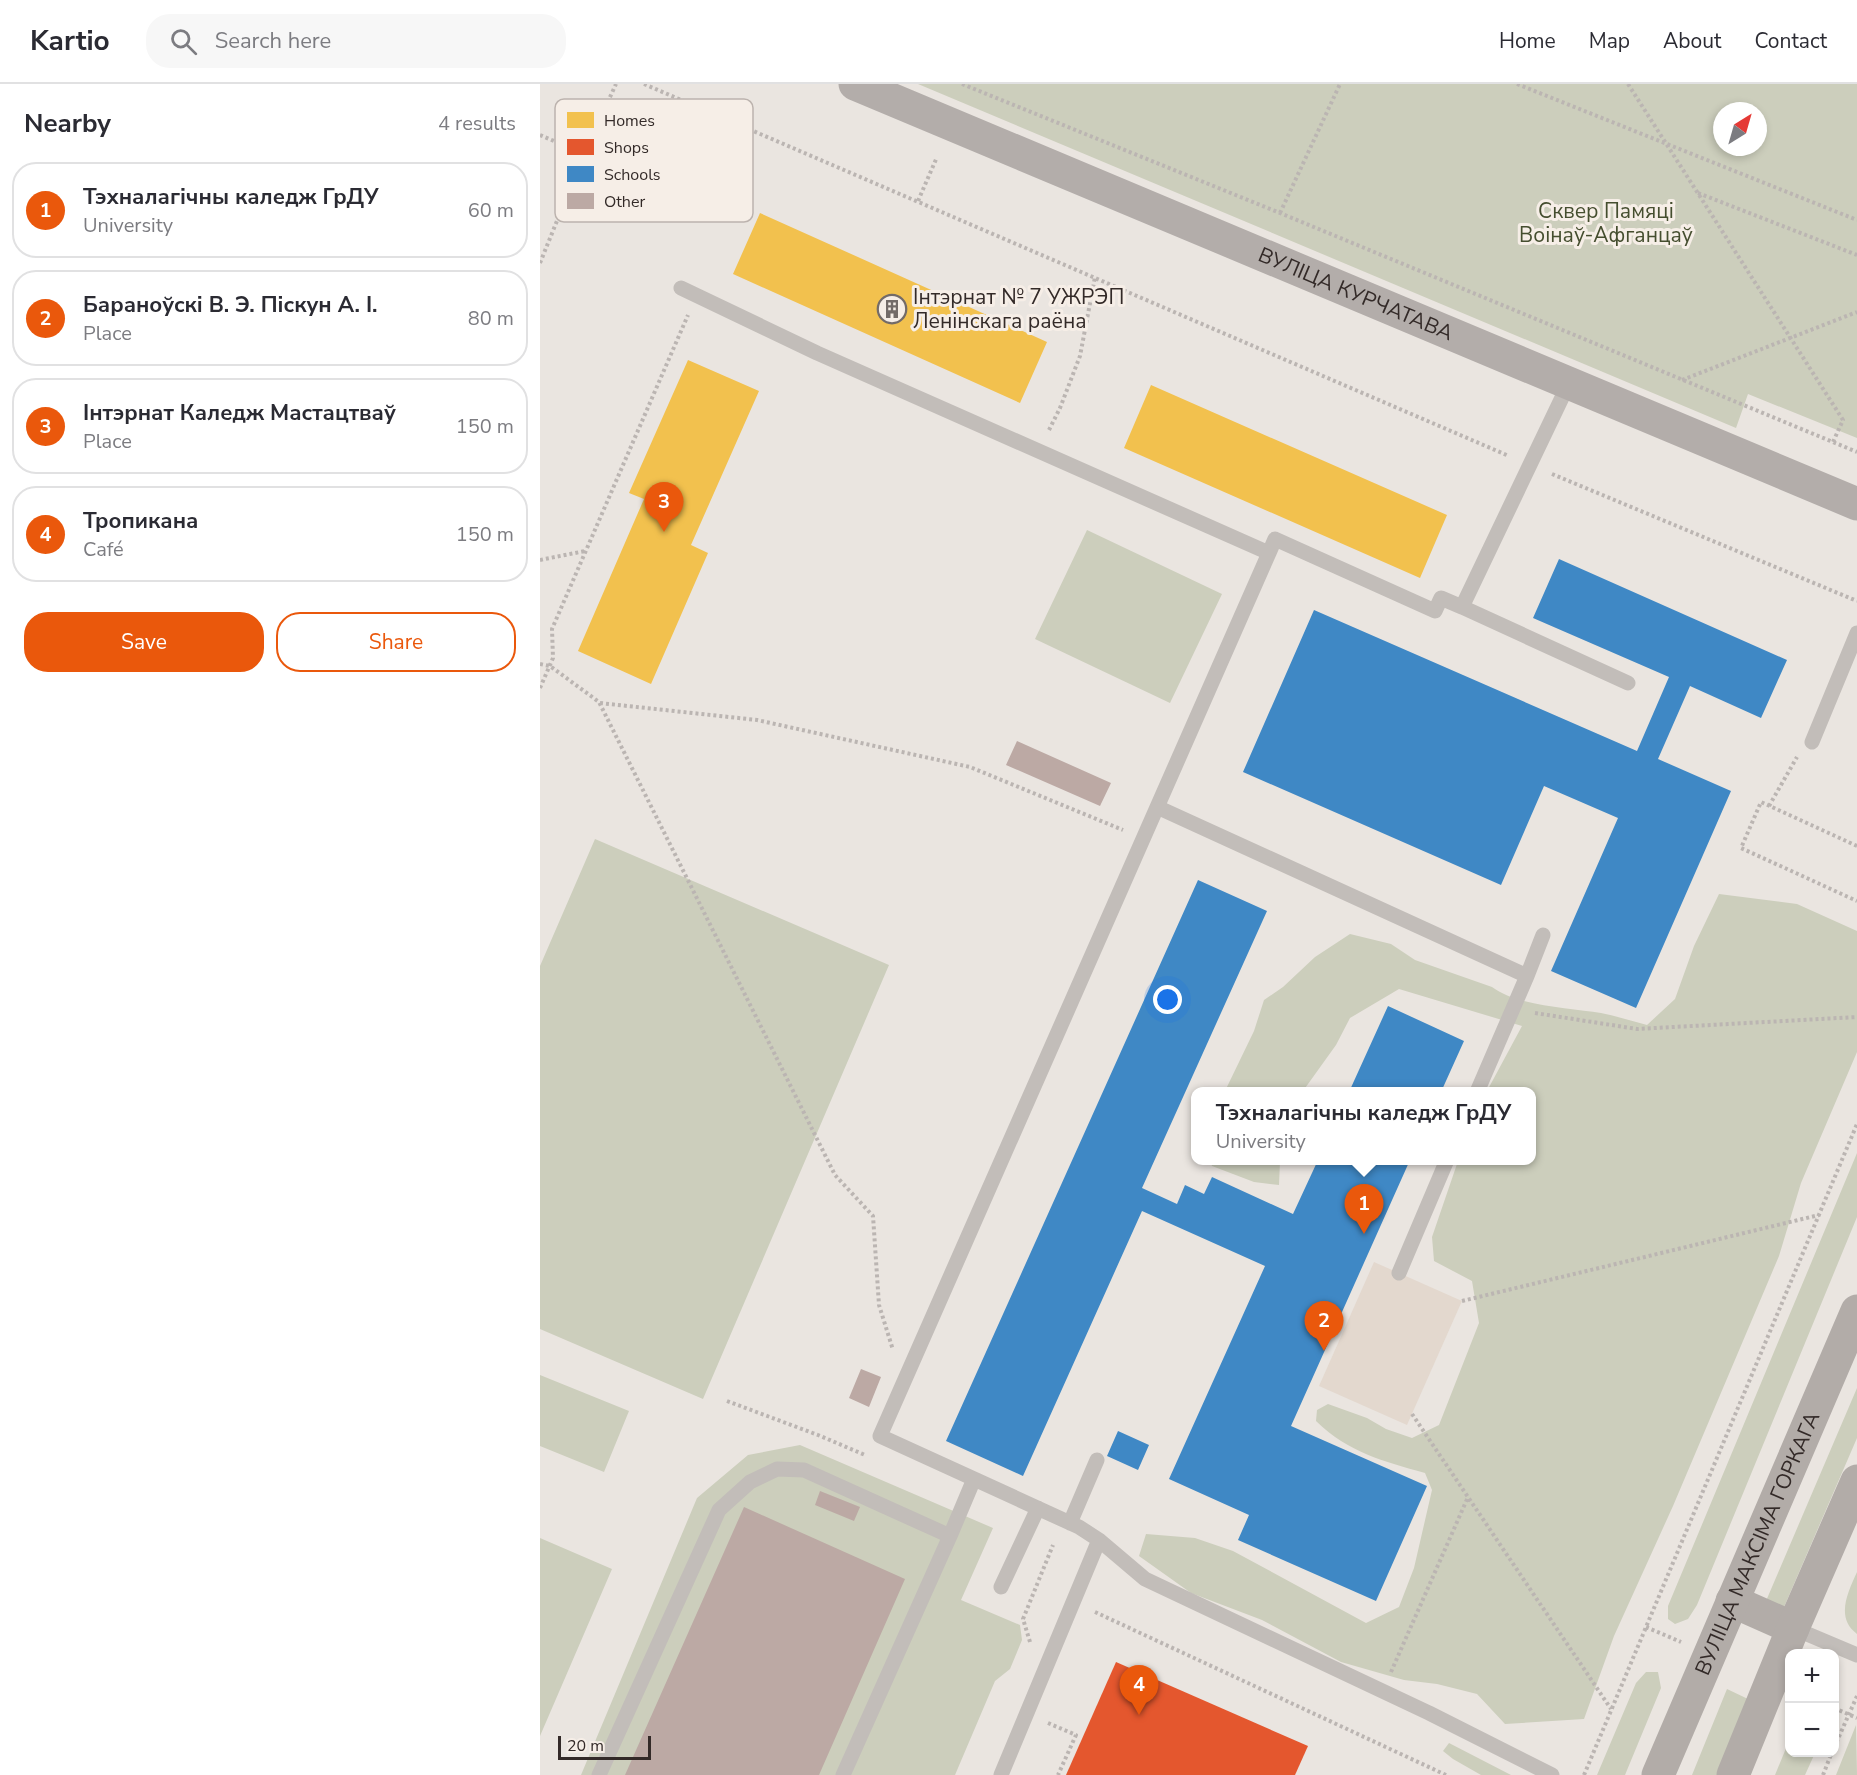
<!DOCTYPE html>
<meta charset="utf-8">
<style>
body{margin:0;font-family:"Nunito Sans",sans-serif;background:#f7f7f7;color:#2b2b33}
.controls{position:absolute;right:18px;bottom:18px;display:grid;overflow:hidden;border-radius:12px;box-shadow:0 3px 9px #0003}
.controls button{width:54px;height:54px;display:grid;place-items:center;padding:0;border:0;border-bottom:2px solid #e1e1e2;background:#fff;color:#2b2b33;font:30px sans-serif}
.compass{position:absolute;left:1173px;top:18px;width:54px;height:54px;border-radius:50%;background:#fff;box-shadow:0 3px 9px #0003;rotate:37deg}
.scale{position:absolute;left:18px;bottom:15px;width:93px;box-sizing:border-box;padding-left:6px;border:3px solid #332a28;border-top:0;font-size:16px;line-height:21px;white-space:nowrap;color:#332a28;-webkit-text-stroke:4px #f6eee7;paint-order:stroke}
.you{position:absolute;left:628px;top:916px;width:21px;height:21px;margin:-15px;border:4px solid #fff;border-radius:50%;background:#1a73e8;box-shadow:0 0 0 9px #1a73e833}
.badge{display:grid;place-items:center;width:39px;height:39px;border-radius:50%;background:#ea580c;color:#fff;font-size:20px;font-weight:700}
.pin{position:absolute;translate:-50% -50px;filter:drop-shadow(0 2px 3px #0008)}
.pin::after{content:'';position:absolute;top:32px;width:21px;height:18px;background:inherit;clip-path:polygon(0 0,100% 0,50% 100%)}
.popup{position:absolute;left:651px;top:1003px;width:345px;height:78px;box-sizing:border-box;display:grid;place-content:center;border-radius:12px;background:#fff;filter:drop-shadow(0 2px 4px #0005);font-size:20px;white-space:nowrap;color:#7c7c81}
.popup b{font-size:22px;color:#2b2b33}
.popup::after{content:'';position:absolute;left:50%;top:100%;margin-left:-12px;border:12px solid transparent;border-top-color:#fff}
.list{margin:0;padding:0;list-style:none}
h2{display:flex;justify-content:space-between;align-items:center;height:78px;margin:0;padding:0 24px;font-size:26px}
h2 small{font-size:20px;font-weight:400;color:#7c7c81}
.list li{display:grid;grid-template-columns:39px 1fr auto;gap:18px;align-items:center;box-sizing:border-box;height:96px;margin:0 12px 12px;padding:0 12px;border:2px solid #e1e1e2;border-radius:24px}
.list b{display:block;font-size:22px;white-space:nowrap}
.list p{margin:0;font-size:20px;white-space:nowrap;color:#7c7c81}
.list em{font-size:20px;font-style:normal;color:#7c7c81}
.actions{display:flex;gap:12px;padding:18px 24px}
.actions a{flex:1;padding:14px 0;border:2px solid #ea580c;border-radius:24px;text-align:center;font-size:21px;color:#ea580c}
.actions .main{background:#ea580c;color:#fff}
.icon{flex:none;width:33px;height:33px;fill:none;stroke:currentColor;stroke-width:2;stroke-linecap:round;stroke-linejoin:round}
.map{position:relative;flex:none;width:1317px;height:1691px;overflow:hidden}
header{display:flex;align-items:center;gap:36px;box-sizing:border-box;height:84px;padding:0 30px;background:#fff;border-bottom:2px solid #e1e1e2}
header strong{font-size:28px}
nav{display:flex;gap:33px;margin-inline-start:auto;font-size:21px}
.search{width:420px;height:54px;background:#f7f7f7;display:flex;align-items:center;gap:15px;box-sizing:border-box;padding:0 21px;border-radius:24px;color:#7c7c81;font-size:22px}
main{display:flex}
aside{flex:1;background:#fff}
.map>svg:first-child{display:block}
.green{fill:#cccebc;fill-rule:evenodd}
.plaza{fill:#e3d8ce}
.homes{fill:#f2c14e}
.shops{fill:#e4572e}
.schools{fill:#3f88c5}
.building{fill:#bca9a4}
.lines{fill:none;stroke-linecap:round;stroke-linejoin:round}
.path{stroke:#bbb5b2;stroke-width:4;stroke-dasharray:3 3;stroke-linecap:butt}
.service{stroke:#c2bdb9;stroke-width:15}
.secondary{stroke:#b3adaa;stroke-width:33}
.primary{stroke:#b2aca8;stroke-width:33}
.labels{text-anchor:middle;stroke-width:6;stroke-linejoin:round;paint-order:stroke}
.park-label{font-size:21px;fill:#454e2f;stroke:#f6eee7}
.street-label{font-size:21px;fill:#332a28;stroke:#f6eee7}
.poi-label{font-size:21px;fill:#332a28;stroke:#f6eee7;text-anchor:start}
.key{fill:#f6eee7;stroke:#bcb3ae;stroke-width:1.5}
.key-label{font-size:16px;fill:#332a28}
</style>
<header>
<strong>Kartio</strong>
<div class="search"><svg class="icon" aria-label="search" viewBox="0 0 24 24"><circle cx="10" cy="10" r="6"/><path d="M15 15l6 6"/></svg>Search here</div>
<nav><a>Home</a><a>Map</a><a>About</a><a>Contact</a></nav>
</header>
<main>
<aside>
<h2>Nearby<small>4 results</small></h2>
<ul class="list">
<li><span class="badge">1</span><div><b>Тэхналагічны каледж ГрДУ</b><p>University</p></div><em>60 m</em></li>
<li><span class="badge">2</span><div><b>Бараноўскі В. Э. Піскун А. І.</b><p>Place</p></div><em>80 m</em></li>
<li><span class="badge">3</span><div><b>Інтэрнат Каледж Мастацтваў</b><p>Place</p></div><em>150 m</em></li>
<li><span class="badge">4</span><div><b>Тропикана</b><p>Café</p></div><em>150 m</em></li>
</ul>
<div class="actions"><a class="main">Save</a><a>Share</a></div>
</aside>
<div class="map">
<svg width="1317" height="1691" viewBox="0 0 1317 1691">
<rect width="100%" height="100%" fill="#eae5e0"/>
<path class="green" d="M378 0H1317V354L1208 310 1196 344ZM1182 27H1218V63H1182Z
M547 446 682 510 630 619 495 555Z
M55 755 349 881 163 1315 0 1245V882Z
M1179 810 1257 820 1317 847V968L1261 1099 1239 1172 1133 1422 1074 1552 1044 1635 965 1640 937 1610 897 1600 864 1596 801 1578 722 1536 651 1509 599 1472 606 1450 655 1454 693 1467 826 1539 859 1523 874 1484 892 1406 885 1389C843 1377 809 1369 776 1337L777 1326 788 1320 827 1334 846 1345 872 1354 899 1341 939 1239 932 1197 894 1177 892 1153 918 1077 992 1076V1008L947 1007 982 942 859 905 810 934 796 961 763 1007H685L714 947 724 916 743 903 775 873 810 850 851 860 875 876 952 903C977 922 1030 924 1061 929 1076 932 1092 937 1107 941L1135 915 1154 862Z
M1317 1069V1133L1157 1521 1148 1535 1135 1540 1128 1535V1522Z
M670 1077H740L739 1101 714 1098 672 1082Z
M0 1291 89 1327 64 1388 0 1362Z
M1317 1304V1354L1244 1523 1226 1517Z
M260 1361 453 1444 421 1516 480 1541 482 1556 470 1585 455 1597 415 1691H41L157 1414 208 1371Z
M0 1454 72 1485 0 1652Z
M1317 1488V1550C1295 1534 1308 1508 1317 1488Z
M1106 1588H1118L1121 1604 1085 1691H1057L1096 1599Z
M1187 1605 1208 1615 1177 1691H1152Z
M1316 1641 1317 1691H1296Z
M1249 1657 1250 1668 1275 1669 1265 1691H1235Z
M909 1659 971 1691H941L913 1675 903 1667Z"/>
<path class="plaza" d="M834 1178 922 1217 867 1341 779 1302Z"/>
<path class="homes" d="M220 129 507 258 480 319 193 190Z
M148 276 219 307 151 461 168 469 111 600 38 567 104 415 89 409Z
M611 301 907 431 880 494 584 364Z"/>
<path class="shops" d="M576 1578 768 1662 755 1691H526Z"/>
<path class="schools" d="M1019 475 1247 576 1221 634 1150 602 1118 675 1191 707 1096 924 1011 887 1078 734 1004 702 961 801 703 688 774 526 1097 667 1129 593 993 534Z
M658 796 727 827 602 1104 637 1120 645 1101 664 1110 672 1093 753 1130 778 1076H870L751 1342 887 1402 836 1517 698 1456 709 1431 629 1395 725 1182 602 1127 483 1392 406 1357Z
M848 922 924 957 901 1008H809Z
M578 1347 609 1361 598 1386 567 1372Z"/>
<path class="building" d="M477 657 571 699 560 722 466 681Z
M321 1285 341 1293 329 1323 309 1314Z
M280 1407 320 1423 314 1437 275 1421Z
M204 1423 365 1495 279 1691H85Z"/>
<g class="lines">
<path class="path" d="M104 0 969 372
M422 0 740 129 1317 368
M977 0 1317 136
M1088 0 1303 336 1293 358
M0 51 44 70
M1158 109 1317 171
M378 117 397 73
M740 129 800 0
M0 179 44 70 76 0
M1142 296 1317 228
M509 346 520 324 540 272 555 193
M1012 390 1317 517
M0 476 45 467
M0 580 10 582 59 618 295 1091 333 1132 339 1221 353 1266
M0 604 13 574 12 545 148 231
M60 619 217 636 430 683 583 746
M1229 722 1257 673
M1317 762 1221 718 1201 764 1317 817
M995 929 1097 945 1317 933
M922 1217 1279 1131
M187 1317 278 1351 325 1371
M872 1330 1071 1625
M555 1528 906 1691
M1106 1543 1141 1558
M490 1558 483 1535 513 1461
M851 1588 928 1413
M1294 1624 1317 1634
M508 1639 536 1651 518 1691
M1294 1664 1317 1612
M1044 1691 1317 1040
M1283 1691 1292 1668"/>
<path class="service" d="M141 204 277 269 729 469 340 1352 539 1443 559 1456 605 1495 889 1629 1012 1691
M1029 299 922 523 1088 599
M729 469 735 455 895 527 901 514 922 523
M1272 658 1317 549
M617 723 987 892 1003 851
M937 1008 987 892
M859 1189 907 1076
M530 1439 557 1376
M410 1452 434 1395
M461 1503 498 1424
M1253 1544 1317 1571
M59 1691 179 1426 210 1398 237 1385 264 1386 410 1452 303 1691
M461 1691 559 1456"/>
<path class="secondary" id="s1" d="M315 0 1317 420"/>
<g class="primary">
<path d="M1192 1517 1253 1544"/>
<path id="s2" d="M1118 1691 1317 1227"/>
<path d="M1193 1691 1253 1544 1317 1397"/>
</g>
</g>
<defs>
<g id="building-ring" transform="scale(1.5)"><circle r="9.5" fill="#f6eee7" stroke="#736b68" stroke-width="1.5"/><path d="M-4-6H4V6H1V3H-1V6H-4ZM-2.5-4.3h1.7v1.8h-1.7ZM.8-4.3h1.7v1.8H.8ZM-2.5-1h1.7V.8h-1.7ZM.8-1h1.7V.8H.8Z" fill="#736b68"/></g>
</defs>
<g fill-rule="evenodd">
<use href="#building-ring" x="352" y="225"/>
</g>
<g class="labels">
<g class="park-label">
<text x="1066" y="134">Сквер Памяці<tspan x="1066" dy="24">Воінаў-Афганцаў</tspan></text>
</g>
<g class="street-label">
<text dy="7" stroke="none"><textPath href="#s1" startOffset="543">ВУЛІЦА КУРЧАТАВА</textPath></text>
<text dy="7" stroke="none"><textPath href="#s2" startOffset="252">ВУЛІЦА МАКСІМА ГОРКАГА</textPath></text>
</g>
<g class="poi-label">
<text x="373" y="220">Інтэрнат № 7 УЖРЭП<tspan x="373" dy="24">Ленінскага раёна</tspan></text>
</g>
</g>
<rect x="15" y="15" width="198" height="123" rx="9" class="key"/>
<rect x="27" y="28" width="27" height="16" fill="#f2c14e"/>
<rect x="27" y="55" width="27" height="16" fill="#e4572e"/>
<rect x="27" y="82" width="27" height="16" fill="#3f88c5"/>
<rect x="27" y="109" width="27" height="16" fill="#bca9a4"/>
<g class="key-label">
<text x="64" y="42">Homes</text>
<text x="64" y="69">Shops</text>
<text x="64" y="96">Schools</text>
<text x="64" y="123">Other</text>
</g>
</svg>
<div class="controls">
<button>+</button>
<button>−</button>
</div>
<svg class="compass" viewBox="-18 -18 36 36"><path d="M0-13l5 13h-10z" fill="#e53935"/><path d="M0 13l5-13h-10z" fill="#7c7c81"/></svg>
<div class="scale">20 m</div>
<div class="you"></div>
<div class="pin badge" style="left:824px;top:1150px">1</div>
<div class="popup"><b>Тэхналагічны каледж ГрДУ</b>University</div>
<div class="pin badge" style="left:784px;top:1267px">2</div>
<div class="pin badge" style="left:124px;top:448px">3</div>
<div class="pin badge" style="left:599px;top:1631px">4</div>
</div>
</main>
